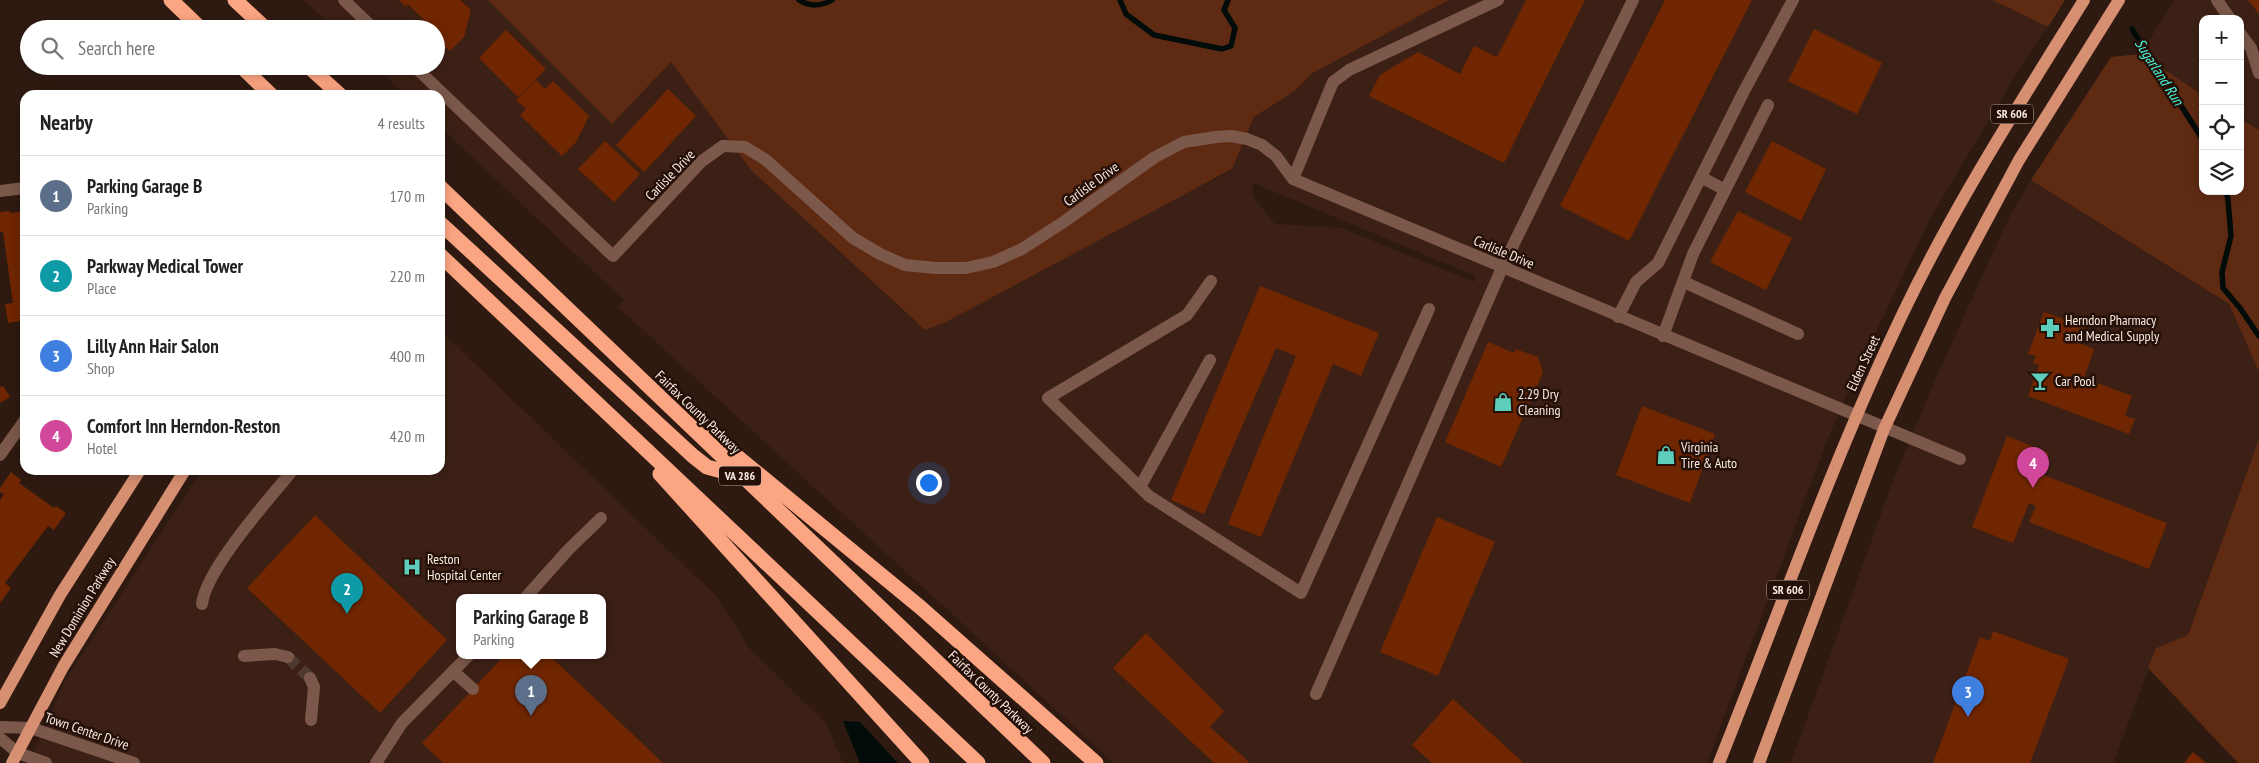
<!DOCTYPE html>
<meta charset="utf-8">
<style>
body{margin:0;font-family:"PT Sans Narrow",sans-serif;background:#f6f6f6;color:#222}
.controls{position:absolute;right:15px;top:15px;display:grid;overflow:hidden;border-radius:10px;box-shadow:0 2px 12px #0003}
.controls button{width:45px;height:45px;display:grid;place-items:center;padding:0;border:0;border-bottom:1px solid #e0e0e0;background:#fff;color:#222;font:25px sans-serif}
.you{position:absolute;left:928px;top:482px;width:18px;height:18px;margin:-12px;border:4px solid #fff;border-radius:50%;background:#1a73e8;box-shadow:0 0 0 8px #1a73e833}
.badge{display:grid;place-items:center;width:32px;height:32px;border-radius:50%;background:#ea580c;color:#fff;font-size:16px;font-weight:700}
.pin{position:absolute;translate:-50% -41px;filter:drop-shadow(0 1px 2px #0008)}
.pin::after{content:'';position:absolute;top:26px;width:18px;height:15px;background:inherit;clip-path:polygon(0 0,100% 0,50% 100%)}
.popup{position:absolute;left:456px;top:594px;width:150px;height:65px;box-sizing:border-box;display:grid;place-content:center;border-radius:10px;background:#fff;filter:drop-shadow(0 1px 4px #0005);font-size:16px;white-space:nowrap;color:#767676}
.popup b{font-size:19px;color:#222}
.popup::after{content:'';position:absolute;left:50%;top:100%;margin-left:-10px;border:10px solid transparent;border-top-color:#fff}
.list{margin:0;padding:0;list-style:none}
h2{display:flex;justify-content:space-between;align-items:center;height:65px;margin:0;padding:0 20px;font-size:21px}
h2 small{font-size:16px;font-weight:400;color:#767676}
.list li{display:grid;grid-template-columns:32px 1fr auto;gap:15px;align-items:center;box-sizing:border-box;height:80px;padding:0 20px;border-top:1px solid #e0e0e0}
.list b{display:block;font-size:19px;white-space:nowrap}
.list p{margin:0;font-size:16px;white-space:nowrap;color:#767676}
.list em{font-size:16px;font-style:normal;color:#767676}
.icon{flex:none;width:28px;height:28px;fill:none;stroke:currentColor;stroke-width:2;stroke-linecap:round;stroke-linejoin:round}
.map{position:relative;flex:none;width:2259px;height:763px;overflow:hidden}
.search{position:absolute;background:#fff;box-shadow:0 2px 12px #0003;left:20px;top:20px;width:425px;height:55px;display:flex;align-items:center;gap:12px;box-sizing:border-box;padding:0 18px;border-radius:28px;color:#767676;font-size:19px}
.panel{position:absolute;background:#fff;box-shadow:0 2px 12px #0003;left:20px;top:90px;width:425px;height:385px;border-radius:15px}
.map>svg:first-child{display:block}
.built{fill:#3c2015;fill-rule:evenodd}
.green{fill:#5f2a12}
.water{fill:#010c0a}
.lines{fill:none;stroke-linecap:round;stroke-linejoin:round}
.stream{stroke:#010c0a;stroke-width:5.5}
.building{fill:#702600}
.minor-tunnel{stroke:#4d3931;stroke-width:12;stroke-dasharray:12 6;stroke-linecap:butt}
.minor{stroke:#7b584a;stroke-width:12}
.major{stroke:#d78f72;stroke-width:12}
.highway{stroke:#fca582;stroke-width:15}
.labels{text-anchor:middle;stroke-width:5;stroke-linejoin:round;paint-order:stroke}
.shield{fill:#251008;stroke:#baa9a2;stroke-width:1}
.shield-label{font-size:12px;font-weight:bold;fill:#faeae4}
.street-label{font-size:14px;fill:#faeae4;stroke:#251008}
.poi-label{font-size:14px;fill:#faeae4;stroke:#251008;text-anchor:start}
.water-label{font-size:15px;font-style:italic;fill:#4af9df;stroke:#251008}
</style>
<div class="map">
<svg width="2259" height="763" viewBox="0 0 2259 763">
<rect width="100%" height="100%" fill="#2f1a11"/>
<path class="built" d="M304 0H488L612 124 671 61 748 166 915 322 1230 172 1254 117 1295 91 1311 74 1449 0H1992L2048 27 2016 74 1931 217 1859 367 1827 440 1707 763H1114L618 307 624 300 440 127V95H406L375 66H436V29H335ZM1253 183 1476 276 1474 282 1341 228 1275 224 1252 196Z
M2175 0H2259V130L2240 118V19H2203V95L2140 54Z
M2031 180 2229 304 2259 372V439L2188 635 2156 649 2113 763H1791L1893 481 1932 387 1988 263 2010 216Z
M440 330 718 598 749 648 826 723 843 763H29L65 681 202 470H440ZM460 597H602V655H460Z"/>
<path class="green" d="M488 0H1449L1311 74 1295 91 1254 117 1232 169 944 323 925 330 751 170 671 62 612 124Z
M1992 0H2065L2048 27Z
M2140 54 2203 95V191H2240V118L2259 130V372L2229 304 2031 180 2111 57Z
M2259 439V763H2238L2148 668 2156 648 2188 635Z"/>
<path class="water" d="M843 721 860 722 898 763H860Z"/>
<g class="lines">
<path class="stream" d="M799 0C810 7 822 6 832 0
M1120 0 1126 14 1154 35 1222 49 1231 46 1235 28 1224 10 1228 0
M2132 29 2203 140
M2226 191 2228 200 2231 236 2222 272 2223 288 2240 308 2259 336"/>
</g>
<path class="building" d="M399 0H460L471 10 464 37 450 51 436 37 438 33 436 29H433L408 4 406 7Z
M1526 0H1585L1504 163 1369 96 1380 75 1418 52 1460 74 1474 46 1497 57Z
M1665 0H1752L1629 241 1560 206Z
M2248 0H2259V14Z
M1814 29 1882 63 1857 114 1788 81Z
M506 30 546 69 518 97 479 58Z
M536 80 545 89 553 81 589 116 576 142 562 156 520 115 526 109 516 100Z
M668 89 696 116 644 172 616 145Z
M605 141 640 174 614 202 578 169Z
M1772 141 1826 169 1801 221 1745 192Z
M10 211V213L25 211V318L21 319V321L8 323 5 304 13 303 3 232H0V212Z
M1738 211 1792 238 1766 290 1710 262Z
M1260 286 1379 333 1361 376 1333 364 1261 537 1228 524 1296 356 1276 348 1204 514 1171 500Z
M2044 312 2085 327 2079 343 2094 349 2084 378 2132 396 2125 416 2135 419 2129 434 2028 396 2039 365 2033 363 2036 356 2028 354Z
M1488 342 1514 353 1516 349 1538 357 1543 372 1501 467 1445 442Z
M3 386 10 397 0 403V387Z
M1642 406 1715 434 1690 503 1616 475Z
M2007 436 2049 453 2041 474 2167 523 2149 569 2029 522 2036 506 2029 503 2013 543 1972 527Z
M11 472 21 480 19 483 54 508 56 506 66 513 54 530 48 526 5 583 11 588 0 603V500L4 494 0 492V488Z
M315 515 447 640 380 713 247 588Z
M1437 517 1495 542 1438 676 1380 652Z
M1993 631 2069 659 2030 763H1933L1980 637 1990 641Z
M1146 633 1224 711 1210 727 1250 763H1214L1113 668Z
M505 655H549L663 763H443L422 743Z
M1453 699 1524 763H1432L1412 745Z
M2193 752 2206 763H2184Z"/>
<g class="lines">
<path class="minor-tunnel" d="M288 657 310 678"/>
<path class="minor" d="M344 0 374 29
M2217 0 2230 19
M2240 33 2251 48 2259 73
M414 66 613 256 702 161 723 146 745 147 766 160 853 238 880 254 905 265 936 268H966L993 262 1022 249 1065 221 1155 157 1184 142 1216 137 1231 136 1247 139 1262 145 1276 156 1293 179 1960 459
M1701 177 1725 190
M1293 179 1333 82 1349 70 1498 0
M0 191 25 188
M1211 281 1187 315 1048 398 1149 496 1301 593 1429 309
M1684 282 1798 334
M1618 317 1636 282 1658 263 1743 93 1793 0
M1663 336 1693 254 1768 105
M0 455 25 420
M1140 487 1210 360
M526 597 568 550 601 518
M202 604C206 569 269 499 293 470
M244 656 275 654 288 657
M453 671 473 689
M310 678 314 687 311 720
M1316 694 1502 268 1633 0
M0 727 31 728 134 763
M0 738 18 753 46 763
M376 763 402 723 469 655"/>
<path class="major" d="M0 703 60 595 140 470
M12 763 63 667 185 470
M1719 763C1779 613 1833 459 1903 313 1955 204 2020 103 2084 0
M1759 763 1884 429 1945 298 2019 160 2119 0"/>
<path class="highway" d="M171 0 201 29
M235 0 266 29
M241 66 271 95
M308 66 340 95
M440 187 1043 763
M440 223 693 456 707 467 740 476
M440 255 978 763
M711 435 920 607 1096 763
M660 474 922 763"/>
</g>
<defs>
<g id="pharmacy-bare" transform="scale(1.5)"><path d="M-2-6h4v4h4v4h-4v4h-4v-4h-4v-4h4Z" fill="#5ccebb" stroke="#251008" stroke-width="2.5" paint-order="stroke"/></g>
<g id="bar-bare" transform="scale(1.5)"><path d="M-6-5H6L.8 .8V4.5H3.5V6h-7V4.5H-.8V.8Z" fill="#5ccebb" stroke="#251008" stroke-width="2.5" paint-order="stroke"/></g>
<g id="shop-bare" transform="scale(1.5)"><path d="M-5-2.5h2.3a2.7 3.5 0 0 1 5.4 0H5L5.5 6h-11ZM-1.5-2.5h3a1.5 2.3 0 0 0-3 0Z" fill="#5ccebb" stroke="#251008" stroke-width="2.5" paint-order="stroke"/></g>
<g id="hospital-bare" transform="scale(1.5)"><path d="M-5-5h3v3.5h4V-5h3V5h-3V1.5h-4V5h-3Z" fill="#5ccebb" stroke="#251008" stroke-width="2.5" paint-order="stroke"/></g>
</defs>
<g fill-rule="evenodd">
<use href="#pharmacy-bare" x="2050" y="328"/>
<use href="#bar-bare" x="2040" y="381"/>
<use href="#shop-bare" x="1503" y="402"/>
<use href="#shop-bare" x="1666" y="455"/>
<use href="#hospital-bare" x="412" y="567"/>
</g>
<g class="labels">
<g class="shield">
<rect x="1991" y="104.5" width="42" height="19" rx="4"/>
<rect x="719" y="466.5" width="42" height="19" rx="4"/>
<rect x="1767" y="580.5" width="42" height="19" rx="4"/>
</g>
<g class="shield-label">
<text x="2012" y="118">SR 606</text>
<text x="740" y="480">VA 286</text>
<text x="1788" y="594">SR 606</text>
</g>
<g class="street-label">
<text transform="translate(670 175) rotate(-46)" y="5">Carlisle Drive</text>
<text transform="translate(1091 184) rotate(-36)" y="5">Carlisle Drive</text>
<text transform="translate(1504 252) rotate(23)" y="5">Carlisle Drive</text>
<text transform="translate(1863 363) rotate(-65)" y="5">Elden Street</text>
<text transform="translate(698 412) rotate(44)" y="5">Fairfax County Parkway</text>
<text transform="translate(82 607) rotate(-59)" y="5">New Dominion Parkway</text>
<text transform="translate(991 692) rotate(44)" y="5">Fairfax County Parkway</text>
<text transform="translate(87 731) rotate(19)" y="5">Town Center Drive</text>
</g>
<g class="poi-label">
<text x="2065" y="325">Herndon Pharmacy<tspan x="2065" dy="16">and Medical Supply</tspan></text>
<text x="2055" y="386">Car Pool</text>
<text x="1518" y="399">2.29 Dry<tspan x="1518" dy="16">Cleaning</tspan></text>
<text x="1681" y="452">Virginia<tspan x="1681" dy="16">Tire &amp; Auto</tspan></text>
<text x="427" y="564">Reston<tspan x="427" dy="16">Hospital Center</tspan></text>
</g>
<g class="water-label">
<text transform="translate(2159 72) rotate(57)" y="5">Sugarland Run</text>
</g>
</g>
</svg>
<div class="controls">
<button>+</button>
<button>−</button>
<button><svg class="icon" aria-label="locate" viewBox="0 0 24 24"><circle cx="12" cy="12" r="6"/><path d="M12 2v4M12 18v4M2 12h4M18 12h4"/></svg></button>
<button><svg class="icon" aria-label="layers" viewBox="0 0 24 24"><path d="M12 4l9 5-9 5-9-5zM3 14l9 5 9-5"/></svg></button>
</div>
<div class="you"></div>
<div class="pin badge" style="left:531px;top:716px;background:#5c6f8a">1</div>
<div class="popup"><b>Parking Garage B</b>Parking</div>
<div class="pin badge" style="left:347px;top:614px;background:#0f9aa8">2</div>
<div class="pin badge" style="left:1968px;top:717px;background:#3f7fe0">3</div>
<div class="pin badge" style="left:2033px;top:488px;background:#d1479c">4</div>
<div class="search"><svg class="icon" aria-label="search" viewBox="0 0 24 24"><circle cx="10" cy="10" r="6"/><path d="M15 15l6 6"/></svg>Search here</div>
<section class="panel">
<h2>Nearby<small>4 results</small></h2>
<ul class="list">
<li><span class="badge" style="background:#5c6f8a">1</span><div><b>Parking Garage B</b><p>Parking</p></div><em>170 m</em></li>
<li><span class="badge" style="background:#0f9aa8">2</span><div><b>Parkway Medical Tower</b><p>Place</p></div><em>220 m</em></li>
<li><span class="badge" style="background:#3f7fe0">3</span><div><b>Lilly Ann Hair Salon</b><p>Shop</p></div><em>400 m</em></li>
<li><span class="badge" style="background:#d1479c">4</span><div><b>Comfort Inn Herndon-Reston</b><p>Hotel</p></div><em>420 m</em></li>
</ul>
</section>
</div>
